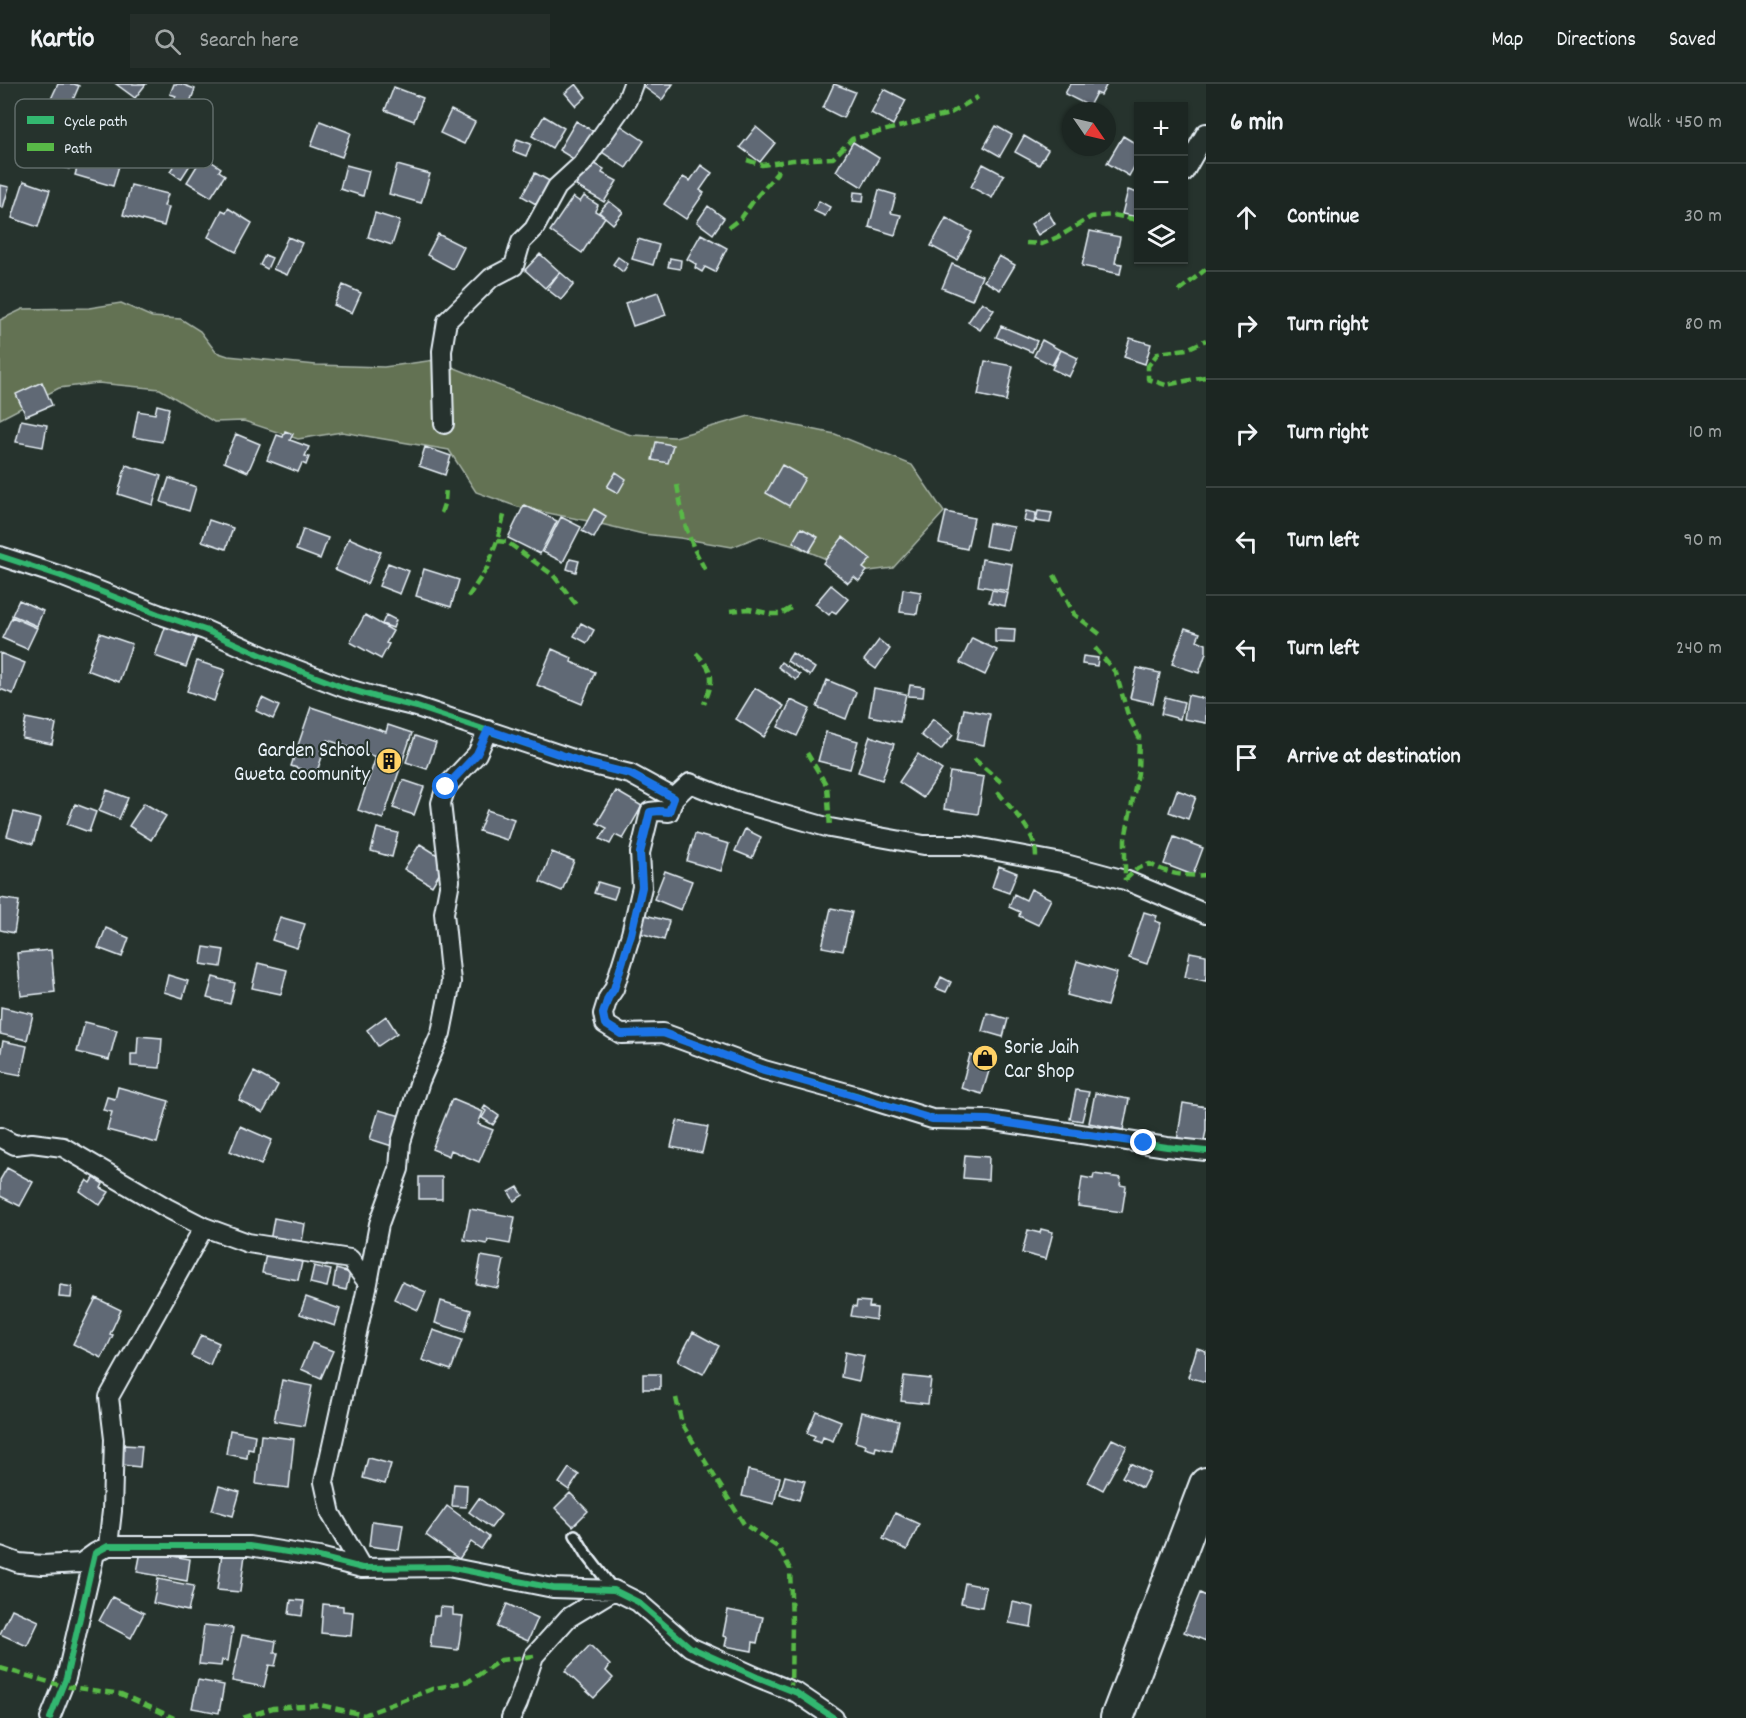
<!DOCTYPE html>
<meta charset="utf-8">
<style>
body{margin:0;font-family:Dekko,sans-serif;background:#252e2a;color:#f1f3f6}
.controls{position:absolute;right:18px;top:18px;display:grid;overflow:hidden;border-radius:0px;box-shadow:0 2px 4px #0004}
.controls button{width:54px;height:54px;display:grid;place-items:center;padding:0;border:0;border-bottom:2px solid #3a4340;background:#1c2622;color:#f1f3f6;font:30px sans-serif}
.compass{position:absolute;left:1062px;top:18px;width:54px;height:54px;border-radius:50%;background:#1c2622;box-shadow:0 2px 4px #0004;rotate:124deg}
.stop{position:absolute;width:18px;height:18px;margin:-14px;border:4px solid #1a73e8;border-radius:50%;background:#fff}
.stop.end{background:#1a73e8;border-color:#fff;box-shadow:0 2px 6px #0008}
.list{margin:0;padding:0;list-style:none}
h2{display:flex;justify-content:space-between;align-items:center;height:78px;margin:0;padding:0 24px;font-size:26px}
h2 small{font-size:20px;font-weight:400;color:#a0a5a5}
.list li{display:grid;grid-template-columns:39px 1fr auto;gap:18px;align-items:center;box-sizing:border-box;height:108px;padding:0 24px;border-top:2px solid #3a4340}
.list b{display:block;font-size:22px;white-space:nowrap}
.list em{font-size:20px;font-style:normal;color:#a0a5a5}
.icon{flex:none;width:33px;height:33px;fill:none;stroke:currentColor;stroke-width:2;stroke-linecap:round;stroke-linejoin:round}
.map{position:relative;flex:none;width:1206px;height:1634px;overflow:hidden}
header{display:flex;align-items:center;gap:36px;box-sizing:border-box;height:84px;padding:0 30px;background:#1c2622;border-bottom:2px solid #3a4340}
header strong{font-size:28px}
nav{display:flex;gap:33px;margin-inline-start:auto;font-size:21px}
.search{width:420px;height:54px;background:#252e2a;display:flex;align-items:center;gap:15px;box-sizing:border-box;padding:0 21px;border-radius:0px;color:#a0a5a5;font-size:22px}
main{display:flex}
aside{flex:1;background:#1c2622}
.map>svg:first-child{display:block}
.green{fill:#637253;stroke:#a6b2a6;stroke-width:1.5}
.building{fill:#606974;stroke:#e8f1f8;stroke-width:1.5}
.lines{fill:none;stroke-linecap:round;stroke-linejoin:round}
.lane-casing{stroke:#e8f1f8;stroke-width:14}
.street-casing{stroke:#e8f1f8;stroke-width:22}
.highway-casing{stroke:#e8f1f8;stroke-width:36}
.lane{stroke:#26332d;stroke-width:9}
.street{stroke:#26332d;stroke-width:18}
.highway{stroke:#26332d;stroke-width:32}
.quiet{stroke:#58b947;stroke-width:4.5;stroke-dasharray:9 4.5;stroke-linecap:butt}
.cycleway-casing{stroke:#26332d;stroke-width:10}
.cycleway{stroke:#33b770;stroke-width:6}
.route{stroke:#1a73e8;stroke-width:8}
.labels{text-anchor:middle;stroke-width:4.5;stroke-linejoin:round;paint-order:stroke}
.poi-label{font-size:21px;fill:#e8f1f8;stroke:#26332d;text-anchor:end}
.key{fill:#26332d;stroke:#606c6a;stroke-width:1.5}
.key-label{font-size:16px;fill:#e8f1f8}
</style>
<header>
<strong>Kartio</strong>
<div class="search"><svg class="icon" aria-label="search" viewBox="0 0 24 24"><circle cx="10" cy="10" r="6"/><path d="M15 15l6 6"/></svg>Search here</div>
<nav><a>Map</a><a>Directions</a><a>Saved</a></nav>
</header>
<main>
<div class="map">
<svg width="1206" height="1634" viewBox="0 0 1206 1634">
<rect width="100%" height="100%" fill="#26332d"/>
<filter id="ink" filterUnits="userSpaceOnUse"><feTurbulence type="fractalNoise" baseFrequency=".0167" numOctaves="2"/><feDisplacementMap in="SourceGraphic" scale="12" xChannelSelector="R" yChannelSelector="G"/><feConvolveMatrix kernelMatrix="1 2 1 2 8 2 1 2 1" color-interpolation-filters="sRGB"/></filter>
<g filter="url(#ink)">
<path class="green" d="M121 219 152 233 181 235 200 247 216 268 228 272 316 281 384 283 435 276 535 316 631 351 675 353 749 332 835 350 912 381 944 428 893 484 853 489 836 479 795 462 760 452 732 463 680 454 643 450 588 437 518 423 476 408 449 366 342 348 298 355 244 337 214 338 160 305 98 299 59 304 0 335V236L23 225 89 224Z"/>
<path class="building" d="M58 0H74L79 2 69 25 50 17Z
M116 0H146L135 14Z
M174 0H181L195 5 186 29 171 24 176 12 170 10Z
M576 0 586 13 576 22 565 9Z
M647 0H673L662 16 644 3Z
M834 0 855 8 843 34 823 24Z
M1070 0H1107L1101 11 1096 9 1089 22 1065 10Z
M394 3 423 14 414 37 385 26Z
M884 5 906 16 893 41 871 29Z
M451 26 475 38 464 60 440 49Z
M44 31 76 41 72 52 79 54 69 85 31 73Z
M544 32 564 44 552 64 532 52Z
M320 37 351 49 342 73 311 62Z
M576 37 598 50 580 79 559 66Z
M620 41 644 57 626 84 602 68Z
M996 42 1012 51 1000 72 984 63Z
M756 43 775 59 760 78 740 63Z
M1024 52 1048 66 1039 81 1015 68Z
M1123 52 1138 61V76L1129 92 1107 79Z
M517 55 531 60 526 72 513 67Z
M853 58 879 74 862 103 836 87Z
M83 64 121 75 113 102 75 91Z
M181 71 192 78 181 95 170 87Z
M203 72 221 84 219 87 225 91 211 113 187 98Z
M590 77 604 85 602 89 617 97 604 118 576 102Z
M983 80 1004 91 992 114 971 103Z
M346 81 369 87 363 112 340 105Z
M397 81 430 90 421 119 389 110Z
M701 81 712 89 700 106 704 109 686 135 664 120 683 93 690 97Z
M535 89 555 100 541 123 522 112Z
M24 97 50 106 38 143 12 134Z
M0 101 9 103 3 124 0 123Z
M131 101 168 110 164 122 169 123 164 142 123 131Z
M879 106 896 111 891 129 901 131 895 151 869 143Z
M1128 106 1138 109V133L1122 130Z
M854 108 864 109 863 118 853 117Z
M584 112 598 121 595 127 605 133 582 169 550 147 573 113 580 118Z
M609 117 623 128 613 140 599 128Z
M819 117 830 123 825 132 814 127Z
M708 122 724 134 713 150 697 138Z
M228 124 252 139 236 168 208 153 222 126 226 128Z
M1048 128 1055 140 1038 151 1031 140Z
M375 129 400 137 392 161 368 153Z
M946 134 972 148 957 176 931 162Z
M1090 147 1120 153 1115 179 1122 180 1120 190 1082 182Z
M438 150 464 163 453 185 427 171Z
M701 150 727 164 715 188 705 183 702 188 695 184 696 180 687 175Z
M288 153 302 159 287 191 273 185Z
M638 155 659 161 653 181 632 175Z
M540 170 560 188 545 204 525 186Z
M265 171 272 174 267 185 260 181Z
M999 172 1015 181 1000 206 984 197Z
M618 173 628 180 623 188 613 180Z
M670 174 681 176 680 185 668 183Z
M952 180 982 192 972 216 942 204Z
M560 188 574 200 561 216 547 205Z
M343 201 361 209 352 229 334 221Z
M658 208 666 231 633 242 625 219Z
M982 218 994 226 980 246 968 238Z
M1001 242 1037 257 1032 268 996 253Z
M1130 254 1151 260 1145 280 1124 273Z
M1042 256 1060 266 1052 281 1034 272Z
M1061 266 1078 274 1069 293 1052 285Z
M985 277 1013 282 1006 317 978 311Z
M42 298 52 321 26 332 16 310Z
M157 321 169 324 162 358 133 353 138 327 155 330Z
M21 336 47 341 43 363 16 358Z
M285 347 293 350 290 356 309 363 305 372 309 373 306 381 302 379 298 388 267 376 277 351 283 353Z
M236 350 260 360 248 388 224 378Z
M656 358 673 361 668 379 652 376Z
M425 363 451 372 445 391 419 382Z
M126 381 161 392 153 421 118 410Z
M782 381 805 394 789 422 766 409Z
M616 388 626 395 618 409 607 403Z
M169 394 196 403 189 427 161 418Z
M524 421 557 437 540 470 508 454Z
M594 425 606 432 594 454 582 447Z
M1026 427 1036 429 1034 439 1024 437Z
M1038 427 1052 429 1050 439 1036 437Z
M946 428 974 434 967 465 939 459Z
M561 433 581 443 563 478 543 468Z
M209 436 233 444 226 465 202 457Z
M989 439 1014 443 1009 466 985 462Z
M801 444 818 453 809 468 793 458Z
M303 445 328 454 320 475 296 466Z
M843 453 871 475 863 484 867 487 859 497 854 493 848 499 823 479Z
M349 454 381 468 367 500 335 486Z
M570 475 579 477 576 488 567 485Z
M982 475 1012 480 1008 507 978 502Z
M388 479 409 487 400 510 379 502Z
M424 485 459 496 451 523 416 512Z
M831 501 848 515 836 529 832 527 829 531 815 520Z
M903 505 921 508 917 530 900 528Z
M992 506 1008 509 1005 522 989 518Z
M19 516 43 527 37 542 12 531Z
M365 531 393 547 386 559 389 560 381 575 350 558Z
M386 531 396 536 393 544 382 540Z
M12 533 37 544 27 565 2 554Z
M581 539 594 546 587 559 574 552Z
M166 541 197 552 186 583 155 572Z
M995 544 1015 545 1014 559 995 558Z
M1185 544 1200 549 1197 556 1206 560V569L1199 589 1172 580Z
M100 549 132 560 119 598 87 586Z
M972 554 997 566 985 591 960 579Z
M879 556 890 565 876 585 864 576Z
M552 565 572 574 571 578 595 588 582 620 537 601Z
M0 569 25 579 13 610 0 605Z
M792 569 815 584 810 592 787 577Z
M1083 572 1098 574 1097 582 1082 580Z
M197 577 225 586 214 617 187 607Z
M781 578 800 591 796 596 778 583Z
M1137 584 1160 589 1153 619 1130 614Z
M827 596 856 608 846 635 817 623Z
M910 601 924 603 923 613 908 612Z
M755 604 784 622 764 653 736 635Z
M874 604 906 610 900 638 869 632Z
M1188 611 1206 615V639L1184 635Z
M1165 613 1184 618 1180 635 1161 630Z
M262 614 279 622 273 635 256 627Z
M791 616 810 625 797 652 778 643Z
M311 623 386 648 388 641 412 649 383 735 358 726 376 673 328 656 316 690 291 682Z
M964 625 990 630 984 661 958 656Z
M26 634 56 640 52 660 22 654Z
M933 635 953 651 941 666 921 651Z
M826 648 858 657 850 685 818 677Z
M415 652 436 659 427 685 406 678Z
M870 652 894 660 882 696 858 688Z
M918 670 942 686 923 714 899 698Z
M950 688 984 693 978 730 944 725Z
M403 696 424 703 414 731 393 724Z
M107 706 128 714 119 735 99 727Z
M1177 706 1196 713 1188 735 1169 728Z
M616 707 642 722 623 755 615 751 610 760 600 755 607 744 597 739Z
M144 719 166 732 151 756 129 742Z
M75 720 96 728 89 748 67 740Z
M487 726 514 735 507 756 479 747Z
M14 728 40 735 33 760 7 752Z
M377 744 398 749 392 773 371 767Z
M745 745 761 753 752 774 735 767Z
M695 750 729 760 721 787 687 777Z
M1174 753 1203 764 1193 791 1164 780Z
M420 760 447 777 432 802 404 785Z
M552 768 574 777 562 807 540 798Z
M999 782 1017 789 1009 809 992 803Z
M665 787 692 797 681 826 654 815Z
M598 798 618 804 614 815 594 809Z
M1031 805 1051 815 1038 841 1019 832 1020 828 1009 823 1014 810 1026 816Z
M0 814 19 817 14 849 0 846Z
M831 824 852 828 843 867 822 863Z
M1144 828 1157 832 1155 837 1161 839 1147 880 1129 874Z
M645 831 669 837 664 856 640 849Z
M280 833 305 840 297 864 272 856Z
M106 844 129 854 122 873 98 864Z
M204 863 224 866 221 883 201 880Z
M51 866 55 908 21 912 17 869Z
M1190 868 1206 871V897L1185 893Z
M1077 877 1117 889 1107 922 1067 911Z
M258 879 287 886 281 910 252 904Z
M168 891 188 897 183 914 164 908Z
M213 893 235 899 230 920 207 914Z
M941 893 951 898 946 908 936 904Z
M1 923 33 930 27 956 0 950Z
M987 929 1008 935 1003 953 982 947Z
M386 932 397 949 378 962 367 946Z
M85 938 117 946 109 976 77 968Z
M138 952 162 954 160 984 131 982V970H137Z
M3 957 27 962 21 991 0 987V972Z
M970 971 992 977 982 1010 961 1004Z
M254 988 278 1001 263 1029 239 1016Z
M118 1003 169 1017 157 1059 107 1046 112 1028 103 1026 107 1013 115 1015Z
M1076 1006 1089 1008 1082 1037 1070 1035Z
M1095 1009 1129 1015 1123 1046 1089 1039Z
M452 1015 483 1028 478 1040 493 1046 479 1078 451 1066 449 1072 432 1065Z
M1183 1019 1206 1023V1047L1203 1061 1177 1057Z
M485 1022 499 1032 493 1041 482 1034 486 1027 483 1025Z
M379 1026 401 1032 392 1062 370 1055Z
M677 1037 708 1043 702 1069 671 1063Z
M240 1042 272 1056 261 1081 230 1067Z
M965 1071 989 1073 988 1096 963 1094Z
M7 1084 33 1098 20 1122 0 1112V1096Z
M1094 1090 1121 1094 1120 1101 1126 1102 1122 1128 1078 1122 1082 1093 1093 1095Z
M419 1093H442V1115H419Z
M94 1094 103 1100 101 1104 109 1108 100 1121 80 1107 87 1096 91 1099Z
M518 1103 523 1111 514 1117 509 1108Z
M470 1125 515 1133 510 1160 488 1156 487 1160 464 1156Z
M274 1134 305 1140 301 1163 270 1157Z
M1041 1145 1053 1148 1046 1175 1022 1169 1028 1146 1040 1149Z
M266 1170 302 1178 298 1196 262 1189Z
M481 1172 504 1176 498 1204 476 1200Z
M314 1182 331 1186 327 1203 310 1199Z
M336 1185 350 1189 346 1206 333 1203Z
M402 1198 426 1208 418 1226 394 1215Z
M60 1201 72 1203 71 1214 59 1213Z
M306 1213 340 1225 335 1242 300 1230Z
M96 1214 121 1226 110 1250 113 1251 102 1274 73 1260Z
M441 1217 471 1226 465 1248 435 1239Z
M857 1217 870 1218 869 1223 877 1224 876 1236 851 1232 853 1222 856 1223Z
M433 1246 462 1256 451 1286 422 1276Z
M693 1248 719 1262 703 1290 678 1277Z
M201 1251 219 1259 210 1281 191 1272Z
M312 1259 333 1267 321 1294 301 1285Z
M1197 1264 1206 1267V1298L1188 1293Z
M845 1268 864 1272 859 1297 841 1293Z
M643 1290H660V1305H643Z
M904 1292 931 1295 928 1320 901 1317Z
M282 1296 312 1302 304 1342 274 1337Z
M816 1327 841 1337 833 1357 823 1353 821 1359 813 1356 815 1352 807 1349Z
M862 1328 899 1337 892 1367 876 1363 875 1367 865 1364 866 1361 855 1358Z
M230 1346 255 1351 253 1366 248 1365 247 1374 226 1370Z
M261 1351 294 1355 289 1404 256 1400Z
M1112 1355 1127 1362 1103 1406 1088 1398Z
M123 1361 142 1362 140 1383 121 1381Z
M368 1374 391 1380 385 1400 363 1394Z
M1130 1379 1150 1389 1142 1404 1122 1393Z
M569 1384 579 1391 569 1406 559 1399Z
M748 1386 780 1393 774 1420 742 1412Z
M785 1392 805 1397 799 1416 780 1410Z
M454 1400 467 1401 466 1423 452 1422Z
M219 1402 240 1408 233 1432 212 1426Z
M570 1409 588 1427 573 1442 555 1424Z
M479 1414 501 1431 491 1444 469 1428Z
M447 1422 489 1453 481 1465 471 1458 459 1475 426 1451Z
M895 1429 919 1440 907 1466 883 1455Z
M372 1437 403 1441 399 1466 369 1462Z
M141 1467 190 1475 187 1497 137 1488Z
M222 1469 245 1471 240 1508 217 1506Z
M158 1495 194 1502 188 1527 153 1519Z
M965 1499 986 1503 982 1523 961 1519Z
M1200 1509 1206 1512V1557L1184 1548Z
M112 1513 144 1529 131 1554 99 1537Z
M291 1516 304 1517 302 1532 289 1530Z
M1013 1518 1034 1523 1031 1543 1009 1539Z
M323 1520 343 1522V1527L353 1528 351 1552 321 1549Z
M507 1520 538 1534 528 1557 497 1543Z
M440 1523 453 1524V1531L463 1532 458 1566 430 1563 434 1532H439Z
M12 1525 39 1537 27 1562 0 1550Z
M728 1526 763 1533 757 1559 753 1558 752 1567 725 1562 727 1553 723 1552Z
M204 1541 233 1544 228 1577 222 1576 221 1582 199 1580Z
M242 1551 276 1557 274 1569H278L275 1582 269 1581 264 1603 232 1597Z
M590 1561 610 1581 606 1587 613 1594 594 1614 565 1587Z
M198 1596 224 1601 219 1629 192 1624Z"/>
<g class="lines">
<g class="lane-casing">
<path id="lane" d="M575 1451 587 1471 613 1505"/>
</g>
<g class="street-casing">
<path id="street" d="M1184 88 1206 49
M444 340 442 267 447 237 491 194 514 182 521 158 534 145 557 103 582 80 627 16 633 0
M0 472 61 492 158 530 205 546 277 578 345 604 376 613 417 623 585 679 630 690 674 714 669 728 659 727 650 728 640 769 642 803 631 850 614 905 608 914 603 930 605 940 621 950 663 949 764 986 858 1012 932 1035 988 1036 1167 1063 1206 1067
M674 714 690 699 735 717 830 744 924 761H965L1062 779 1125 796 1206 830
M0 1053 15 1061 32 1059 63 1063 167 1124 204 1143 248 1159 350 1175 368 1199 324 1398 331 1430 362 1484
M368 1199 379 1140 399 1085 401 1058 420 997 441 949 451 898 444 829 450 797 441 719 446 703 477 670 488 646
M108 1462 112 1427 114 1355 109 1313 204 1143
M0 1472 19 1479 43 1481 81 1479 95 1469
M50 1634 66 1594 95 1469 108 1462H249L319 1473 362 1484 448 1483 553 1504 614 1506 638 1518 690 1563 757 1593 797 1609 834 1634
M511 1634 518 1619 534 1572 568 1534 614 1506"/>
</g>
<g class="highway-casing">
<path id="highway" d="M1117 1634 1206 1400"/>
</g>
<use href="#lane" class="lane"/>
<use href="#street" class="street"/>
<use href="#highway" class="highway"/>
<path class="quiet" d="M747 76 762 81 793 76 833 74 852 55 949 30 978 13
M1184 136H1186
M729 143 742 133 754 116 777 89 779 79
M1026 159 1042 160 1060 152 1091 133 1113 131 1138 136
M1179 207 1206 185
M1205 293 1166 301 1148 295V282L1158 269 1187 265 1206 256
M677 401 684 438 694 465 707 489
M441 429 445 417 446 404
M497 457 507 458 553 491 576 520
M1054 491 1074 530 1101 551
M468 513 487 484 497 457 505 428
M730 527 749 525 771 530H781L794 522
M1095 564 1116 589 1128 631 1139 653 1138 689 1125 755V796
M696 569C715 588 714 596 704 620
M807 669 827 702 830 744
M974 675 1001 698
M998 708C1013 728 1037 748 1036 774
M1125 796 1138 784 1150 780C1168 790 1186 793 1206 791
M676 1314 682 1340 744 1440 779 1464 790 1485 792 1538 791 1607
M0 1584 63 1602 121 1610 174 1634
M243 1634 273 1624 320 1621 364 1631 432 1605 469 1597 501 1576 534 1572"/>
<g class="cycleway-casing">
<path id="cycleway" d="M0 472 61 492 158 530 205 546 277 578 345 604 376 613 417 623 585 679 630 690 674 714 669 728 659 727 650 728 640 769 642 803 631 850 614 905 608 914 603 930 605 940 621 950 663 949 764 986 858 1012 932 1035 988 1036 1167 1063 1206 1067
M50 1634 66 1594 95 1469 108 1462H249L319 1473 362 1484 448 1483 553 1504 614 1506 638 1518 690 1563 757 1593 797 1609 834 1634"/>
</g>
<use href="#cycleway" class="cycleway"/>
</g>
</g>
<g class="lines" filter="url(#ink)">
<path class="route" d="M446 703 477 670 488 646 585 679 630 690 674 714 669 728 659 727 650 728 640 769 642 803 631 850 614 905 608 914 603 930 605 940 621 950 663 949 764 986 842 1008 932 1035 988 1036 1144 1059"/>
</g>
<defs>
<g id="building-disc" transform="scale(1.35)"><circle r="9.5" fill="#ffd166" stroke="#26332d"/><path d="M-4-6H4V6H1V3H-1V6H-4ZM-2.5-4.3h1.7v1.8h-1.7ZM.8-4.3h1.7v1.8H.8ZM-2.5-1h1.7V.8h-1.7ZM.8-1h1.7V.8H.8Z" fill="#111"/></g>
<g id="shop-disc" transform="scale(1.35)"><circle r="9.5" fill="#ffd166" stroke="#26332d"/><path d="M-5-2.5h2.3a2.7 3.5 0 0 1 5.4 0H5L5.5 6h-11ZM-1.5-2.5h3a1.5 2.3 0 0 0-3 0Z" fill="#111"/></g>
</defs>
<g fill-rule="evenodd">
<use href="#building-disc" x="389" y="677"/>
<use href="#shop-disc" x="985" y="974"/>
</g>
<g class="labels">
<g class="poi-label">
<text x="370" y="672">Garden School<tspan x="370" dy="24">Gweta coomunity</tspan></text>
<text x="1004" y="969" text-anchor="start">Sorie Jaih<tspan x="1004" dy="24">Car Shop</tspan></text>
</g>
</g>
<rect x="15" y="15" width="198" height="69" rx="9" class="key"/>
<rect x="27" y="32" width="27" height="8" fill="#33b770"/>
<rect x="27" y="59" width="27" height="8" fill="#58b947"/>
<g class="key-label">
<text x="64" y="42">Cycle path</text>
<text x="64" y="69">Path</text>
</g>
</svg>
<div class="controls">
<button>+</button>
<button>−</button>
<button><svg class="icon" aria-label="layers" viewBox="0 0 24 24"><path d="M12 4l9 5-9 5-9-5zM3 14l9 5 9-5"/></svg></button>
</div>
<svg class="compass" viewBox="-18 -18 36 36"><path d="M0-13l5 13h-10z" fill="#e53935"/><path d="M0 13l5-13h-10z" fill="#a0a5a5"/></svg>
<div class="stop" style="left:446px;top:703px"></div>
<div class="stop end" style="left:1144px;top:1059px"></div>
</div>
<aside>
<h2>6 min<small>Walk · 450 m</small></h2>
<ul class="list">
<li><svg class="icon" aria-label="ahead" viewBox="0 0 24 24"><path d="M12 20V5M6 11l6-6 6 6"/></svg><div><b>Continue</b></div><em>30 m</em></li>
<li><svg class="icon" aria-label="right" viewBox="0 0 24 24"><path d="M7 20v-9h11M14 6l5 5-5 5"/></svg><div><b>Turn right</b></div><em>80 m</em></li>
<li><svg class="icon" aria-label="right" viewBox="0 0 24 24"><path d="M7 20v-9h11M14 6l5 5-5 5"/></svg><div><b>Turn right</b></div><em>10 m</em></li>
<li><svg class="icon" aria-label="left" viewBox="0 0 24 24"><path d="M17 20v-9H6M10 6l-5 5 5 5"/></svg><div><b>Turn left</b></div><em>90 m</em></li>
<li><svg class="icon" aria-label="left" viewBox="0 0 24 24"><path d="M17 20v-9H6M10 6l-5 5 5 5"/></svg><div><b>Turn left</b></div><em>240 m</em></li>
<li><svg class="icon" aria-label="arrive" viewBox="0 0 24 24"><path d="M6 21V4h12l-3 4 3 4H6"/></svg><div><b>Arrive at destination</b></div></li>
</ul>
</aside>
</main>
